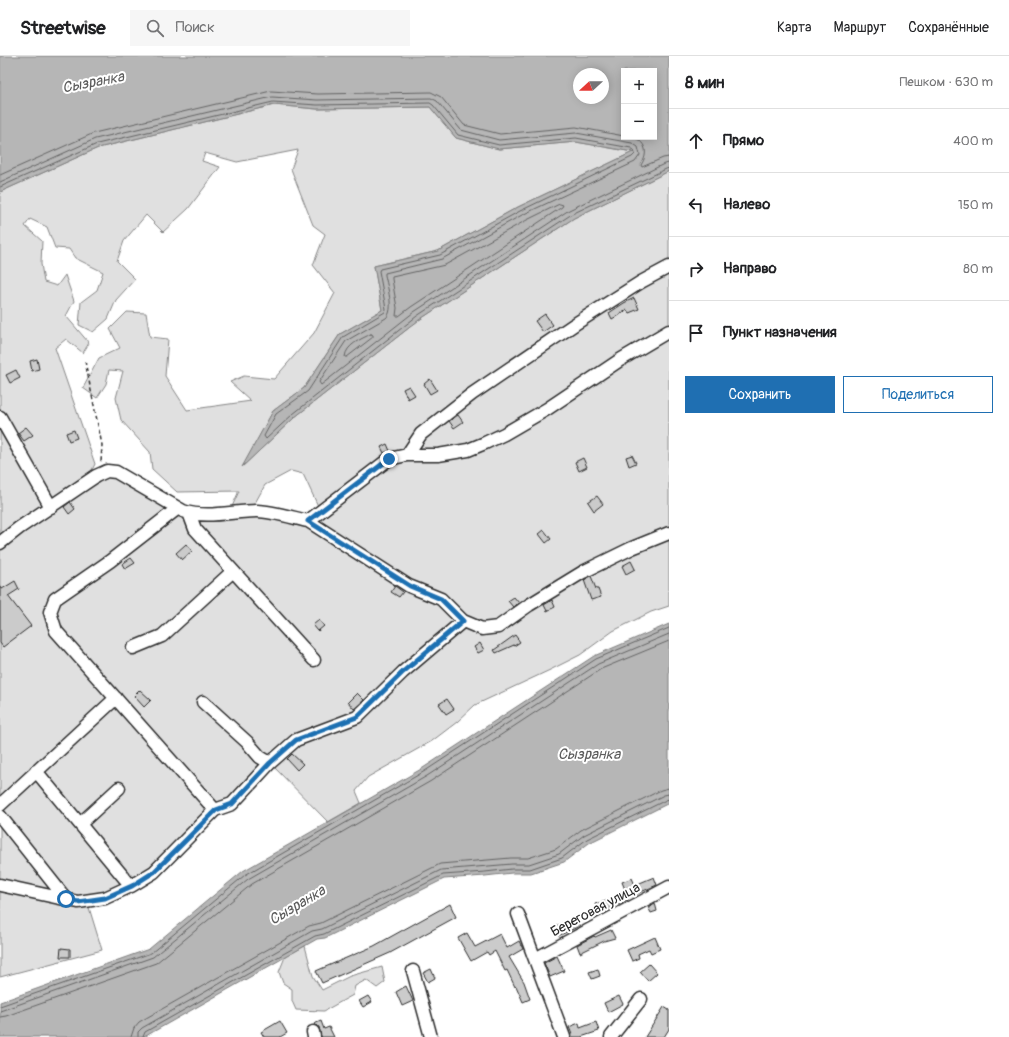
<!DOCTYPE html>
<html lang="ru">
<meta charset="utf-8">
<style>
body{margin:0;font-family:Pangolin,sans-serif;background:#f6f6f6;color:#202124}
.controls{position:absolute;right:12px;top:12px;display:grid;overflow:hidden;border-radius:0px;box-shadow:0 2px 10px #0003}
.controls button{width:36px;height:36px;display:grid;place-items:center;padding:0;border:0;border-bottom:1px solid #e0e0e0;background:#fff;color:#202124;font:20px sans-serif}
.compass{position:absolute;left:573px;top:12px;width:36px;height:36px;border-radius:50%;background:#fff;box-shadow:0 2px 10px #0003;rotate:249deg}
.stop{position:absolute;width:12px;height:12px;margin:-9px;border:3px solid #1f6fb2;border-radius:50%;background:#fff}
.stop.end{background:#1f6fb2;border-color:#fff;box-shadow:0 1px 4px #0008}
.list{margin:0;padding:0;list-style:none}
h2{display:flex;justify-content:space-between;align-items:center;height:52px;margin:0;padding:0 16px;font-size:17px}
h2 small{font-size:13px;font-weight:400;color:#757577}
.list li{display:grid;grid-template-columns:26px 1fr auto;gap:12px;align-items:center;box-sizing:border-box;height:64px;padding:0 16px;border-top:1px solid #e0e0e0}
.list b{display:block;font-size:15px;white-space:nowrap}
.list em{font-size:13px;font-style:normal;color:#757577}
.actions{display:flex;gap:8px;padding:12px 16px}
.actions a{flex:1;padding:9px 0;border:1px solid #1f6fb2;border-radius:0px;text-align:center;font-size:14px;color:#1f6fb2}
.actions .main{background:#1f6fb2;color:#fff}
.icon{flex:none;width:22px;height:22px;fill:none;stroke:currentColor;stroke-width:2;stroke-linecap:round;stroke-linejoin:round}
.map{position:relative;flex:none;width:669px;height:981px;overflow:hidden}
header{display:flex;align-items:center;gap:24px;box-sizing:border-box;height:56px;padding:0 20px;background:#fff;border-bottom:1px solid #e0e0e0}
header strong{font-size:19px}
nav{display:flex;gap:22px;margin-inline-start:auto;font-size:14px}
.search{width:280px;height:36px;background:#f6f6f6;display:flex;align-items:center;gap:10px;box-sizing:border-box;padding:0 14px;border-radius:0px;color:#757577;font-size:15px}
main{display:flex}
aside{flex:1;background:#fff}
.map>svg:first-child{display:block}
.green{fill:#e0e0e0;stroke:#868686;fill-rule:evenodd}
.water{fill:#b6b6b6;stroke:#7e7e7e;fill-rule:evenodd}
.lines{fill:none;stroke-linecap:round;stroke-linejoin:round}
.shore{stroke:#636363;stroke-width:1}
.building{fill:#cbcbcb;stroke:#2b2b2b}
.minor-casing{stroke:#2b2b2b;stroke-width:15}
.path{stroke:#2b2b2b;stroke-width:1.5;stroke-dasharray:4 3;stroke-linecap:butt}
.minor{stroke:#fff;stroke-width:12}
.route{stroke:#1f6fb2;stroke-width:5}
.labels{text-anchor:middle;stroke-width:4;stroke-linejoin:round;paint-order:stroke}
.street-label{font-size:14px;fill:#2b2b2b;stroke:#fff}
.water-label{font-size:15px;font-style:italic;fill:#5c5c5c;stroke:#fff}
</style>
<header>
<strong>Streetwise</strong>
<div class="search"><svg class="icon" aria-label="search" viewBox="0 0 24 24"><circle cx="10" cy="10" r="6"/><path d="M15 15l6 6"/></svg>Поиск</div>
<nav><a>Карта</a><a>Маршрут</a><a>Сохранённые</a></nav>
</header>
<main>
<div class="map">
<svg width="669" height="981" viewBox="0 0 669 981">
<rect width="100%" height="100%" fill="#fff"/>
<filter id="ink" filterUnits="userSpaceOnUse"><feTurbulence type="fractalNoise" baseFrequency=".025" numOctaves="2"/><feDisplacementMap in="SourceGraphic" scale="8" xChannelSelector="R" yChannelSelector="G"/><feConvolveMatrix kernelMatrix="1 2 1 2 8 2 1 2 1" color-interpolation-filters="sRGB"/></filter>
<g filter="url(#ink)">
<path class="green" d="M274 49 317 53 430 51 456 82 499 93 576 86 633 96 518 151 438 195 374 210 382 254 340 278 304 332 273 355 243 410 295 361 419 264 574 162 669 115V550L651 556 613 575 580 599 550 614 475 649 457 666 432 685 368 721 356 735 361 747 328 766 270 707 232 748 215 754 154 816 87 845 102 894 0 921V136L98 92ZM298 94 291 113 313 169 325 178 313 209 335 237 314 277 274 323 244 320 230 326 251 345 187 354 165 320 168 283 150 281 146 257 127 256 110 273 120 292 99 302 83 332 97 342 106 328 109 314 123 315 116 342 121 364 150 396 152 413 177 436 239 435 231 453 183 455 107 415 86 426 95 408 55 292 66 283 83 297 89 287 66 260 74 245 65 219 57 230 44 226 41 208 42 185 25 170 30 163 47 171 55 192 69 193 75 202 103 216 97 234 81 246 79 269 93 276 108 263 116 244 135 223 117 205 124 185 146 159 163 176 188 153 220 111 202 105 205 97 237 106ZM291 415 303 418 318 450 308 465 244 456 255 447 265 429Z
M305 890 313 920 322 934 350 920 382 911 385 926 377 932 366 924 355 930 353 939 324 955 296 954 292 945V933L283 927 279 916 285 901Z"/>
<path class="water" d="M0 0H669V115L574 162 419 264 295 361 242 411 273 355 304 332 340 278 382 254 374 210 438 195 518 151 633 96 576 86 499 93 456 82 430 51 317 53 274 49 98 92 0 136ZM624 15H654V81H624ZM579 18H603V42H579Z
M669 568V747L589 787 564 806 531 817H512L485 820 444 823 325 882 317 883 144 981H0V946L149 893 243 815 423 712 594 600Z"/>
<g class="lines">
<path class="shore" d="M632 81C646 85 649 97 641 109L642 111 663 102 669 101
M0 119 94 77 271 35 318 38 431 36 441 41 464 69 500 78 576 71 624 80
M0 126 95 83 272 41 317 44 431 42 437 45 461 74 499 84 576 77 632 87 638 91 640 99 635 106 522 159 442 203 385 217V219C387 230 395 254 386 262L346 285 319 326 321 329 414 256 569 154 664 108 669 107
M0 131 97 88 273 46 317 49 430 47 433 49 458 79 499 89 576 82 631 92 634 94 635 98 632 101 520 155 440 199 380 213 379 215 386 253 385 256 343 281 308 335 276 358 264 380 266 383 293 358 417 260 572 158 666 113 669 112
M560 148 563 149 562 151 411 251 399 260H396L397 252 392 223V221L445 209 525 165Z
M371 278 373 279V281L347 301H345C346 289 361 283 371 278Z
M0 950 151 897 245 819 425 715 596 603 669 572
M0 955 153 901 248 823 427 720 598 608 669 578
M0 961 6 960 156 907 252 828 431 725 601 613 669 585
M131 981 134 972 139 966 309 870 321 867 440 808 511 802H528L556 793 581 774 661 734 669 732
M138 981V976L142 972 312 875 322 873 441 814 512 808H529L559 798 584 779 664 739 669 738
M143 981 145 976 315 880 324 878 443 819 485 816 512 813H530L562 802 587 783 666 744 669 743"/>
</g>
<path class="building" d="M634 242 639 253 629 257 627 254 612 263 609 257 624 247Z
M545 258 553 269 543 276 535 265Z
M37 303 39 313 32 315 30 305Z
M16 314 20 322 10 327 6 319Z
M430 323 437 334 430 338 424 328Z
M409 330 415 339 408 343 403 333Z
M458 359 463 366 454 372 449 365Z
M26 371 33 379 24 385 18 377Z
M74 374 77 382 69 385 66 377Z
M387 388 390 395 384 397 381 391Z
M632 399 636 407 629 410 626 401Z
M583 402 587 411 579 415 575 406Z
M597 440 603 448 594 455 588 446Z
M70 446 75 453 69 458 64 451Z
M544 474 551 483 546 487 539 478Z
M186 488 192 495 182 504 176 497Z
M131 502 135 507 125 513 122 508Z
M631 505 635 513 626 518 622 510Z
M591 520 596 533H598L601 541 591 544 584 524Z
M15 525 19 533 8 540 31 570 3 591 0 587V530L2 533Z
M395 530 403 536 399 541 391 536Z
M514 541 519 547 513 551 508 545Z
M552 544 555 551 547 555 544 549Z
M319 564 324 570 318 575 313 569Z
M515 579 520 586 514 590V589L496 597 494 594Z
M480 587 484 594 478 597 474 591Z
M140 634 151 644 144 651 134 640Z
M357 637 364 644 354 653 348 646Z
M447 643 454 653 446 658 439 648Z
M292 698 303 708 297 714 287 703Z
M654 821 657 829 627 842 628 844 599 858 595 848 610 844 626 836 622 826 632 822 635 829Z
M655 847 657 855 651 857 648 851Z
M450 848 456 861 390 897 322 927 316 915 374 890Z
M577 863 580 870 558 880 554 871 565 866 566 868Z
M611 874 615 882 604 885 580 897 577 889 594 880 595 881Z
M467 877 475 891 500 878 507 892 519 885 523 893 509 901 524 926 530 943 523 946 516 930 515 931 507 914 505 915 495 895 489 899 487 896 471 905 458 882Z
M655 881 660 893 651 897 649 893 638 898 639 902 632 905 627 894Z
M61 892 70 893V901H60Z
M557 900 564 915 550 921 544 907Z
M649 908 657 917 648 925 640 916Z
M431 913 435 922 428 926 423 917Z
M598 913 600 920 592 923 589 916Z
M406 930 413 945 402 950 396 936Z
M368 940 372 946 363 951 359 945Z
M619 940 623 948 608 956 604 947Z
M664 951 669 954V973L664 981H645Z
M280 965 287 977 280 981H264L261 976Z
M321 965 324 973 329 971 334 981H321L319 971 314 968Z
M596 966 599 975 581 981H573L569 971 579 967 580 972Z"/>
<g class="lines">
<g class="minor-casing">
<path id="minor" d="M0 361 51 451
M407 399 421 378 472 338 575 268 641 226 669 211
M178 452 110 505 55 543 50 556 56 575 215 754
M189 457 195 473 314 604
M308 465 409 530 441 543 463 565 482 573 498 571 529 549 583 516 632 492 669 477
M0 487 19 472 96 420 107 415 116 416 183 455C207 463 233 455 257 455 271 455 294 462 308 465L389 403 407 399H438L468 394 485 387 504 378 547 353 620 304 669 275
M133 592 162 580 233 515
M203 646 247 686 260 701 270 707
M36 715 131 830
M0 749 116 642
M0 760 66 843
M80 768 119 732
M0 829 78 846 105 842 131 830 154 816 215 754 232 748 270 707 296 684 357 661 403 616 463 565
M518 858 564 981
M535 903 669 831
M413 915 431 981
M313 976 314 981
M611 981 641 943"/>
</g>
<path class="path" d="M85 305 102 389 101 406"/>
<use href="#minor" class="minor"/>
</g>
</g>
<g class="lines" filter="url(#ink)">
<path class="route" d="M66 843 78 846 105 842 132 830 154 816 216 754 232 748 270 707 296 684 357 661 403 616 463 565 441 543 410 530 308 465 389 403"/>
</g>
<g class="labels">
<g class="street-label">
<text transform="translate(595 853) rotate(-28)" y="5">Береговая улица</text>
</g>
<g class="water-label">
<text transform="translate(93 26) rotate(-11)" y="5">Сызранка</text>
<text x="589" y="703">Сызранка</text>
<text transform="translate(297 849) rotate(-31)" y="5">Сызранка</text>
</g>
</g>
</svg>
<div class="controls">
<button>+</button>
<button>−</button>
</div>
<svg class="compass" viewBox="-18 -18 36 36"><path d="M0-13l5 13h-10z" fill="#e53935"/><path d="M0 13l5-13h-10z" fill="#757577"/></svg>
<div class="stop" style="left:66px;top:843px"></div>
<div class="stop end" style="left:389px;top:403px"></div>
</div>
<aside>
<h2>8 мин<small>Пешком · 630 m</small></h2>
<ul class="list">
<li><svg class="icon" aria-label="ahead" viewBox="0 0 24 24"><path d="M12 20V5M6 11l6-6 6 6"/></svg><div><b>Прямо</b></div><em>400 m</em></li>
<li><svg class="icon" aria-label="left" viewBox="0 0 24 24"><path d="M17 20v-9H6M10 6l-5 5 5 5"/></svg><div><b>Налево</b></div><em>150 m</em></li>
<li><svg class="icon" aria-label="right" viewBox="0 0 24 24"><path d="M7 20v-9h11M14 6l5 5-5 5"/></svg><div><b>Направо</b></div><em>80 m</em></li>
<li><svg class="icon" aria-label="arrive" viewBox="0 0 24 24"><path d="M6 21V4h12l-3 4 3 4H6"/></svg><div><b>Пункт назначения</b></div></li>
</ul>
<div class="actions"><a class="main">Сохранить</a><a>Поделиться</a></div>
</aside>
</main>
